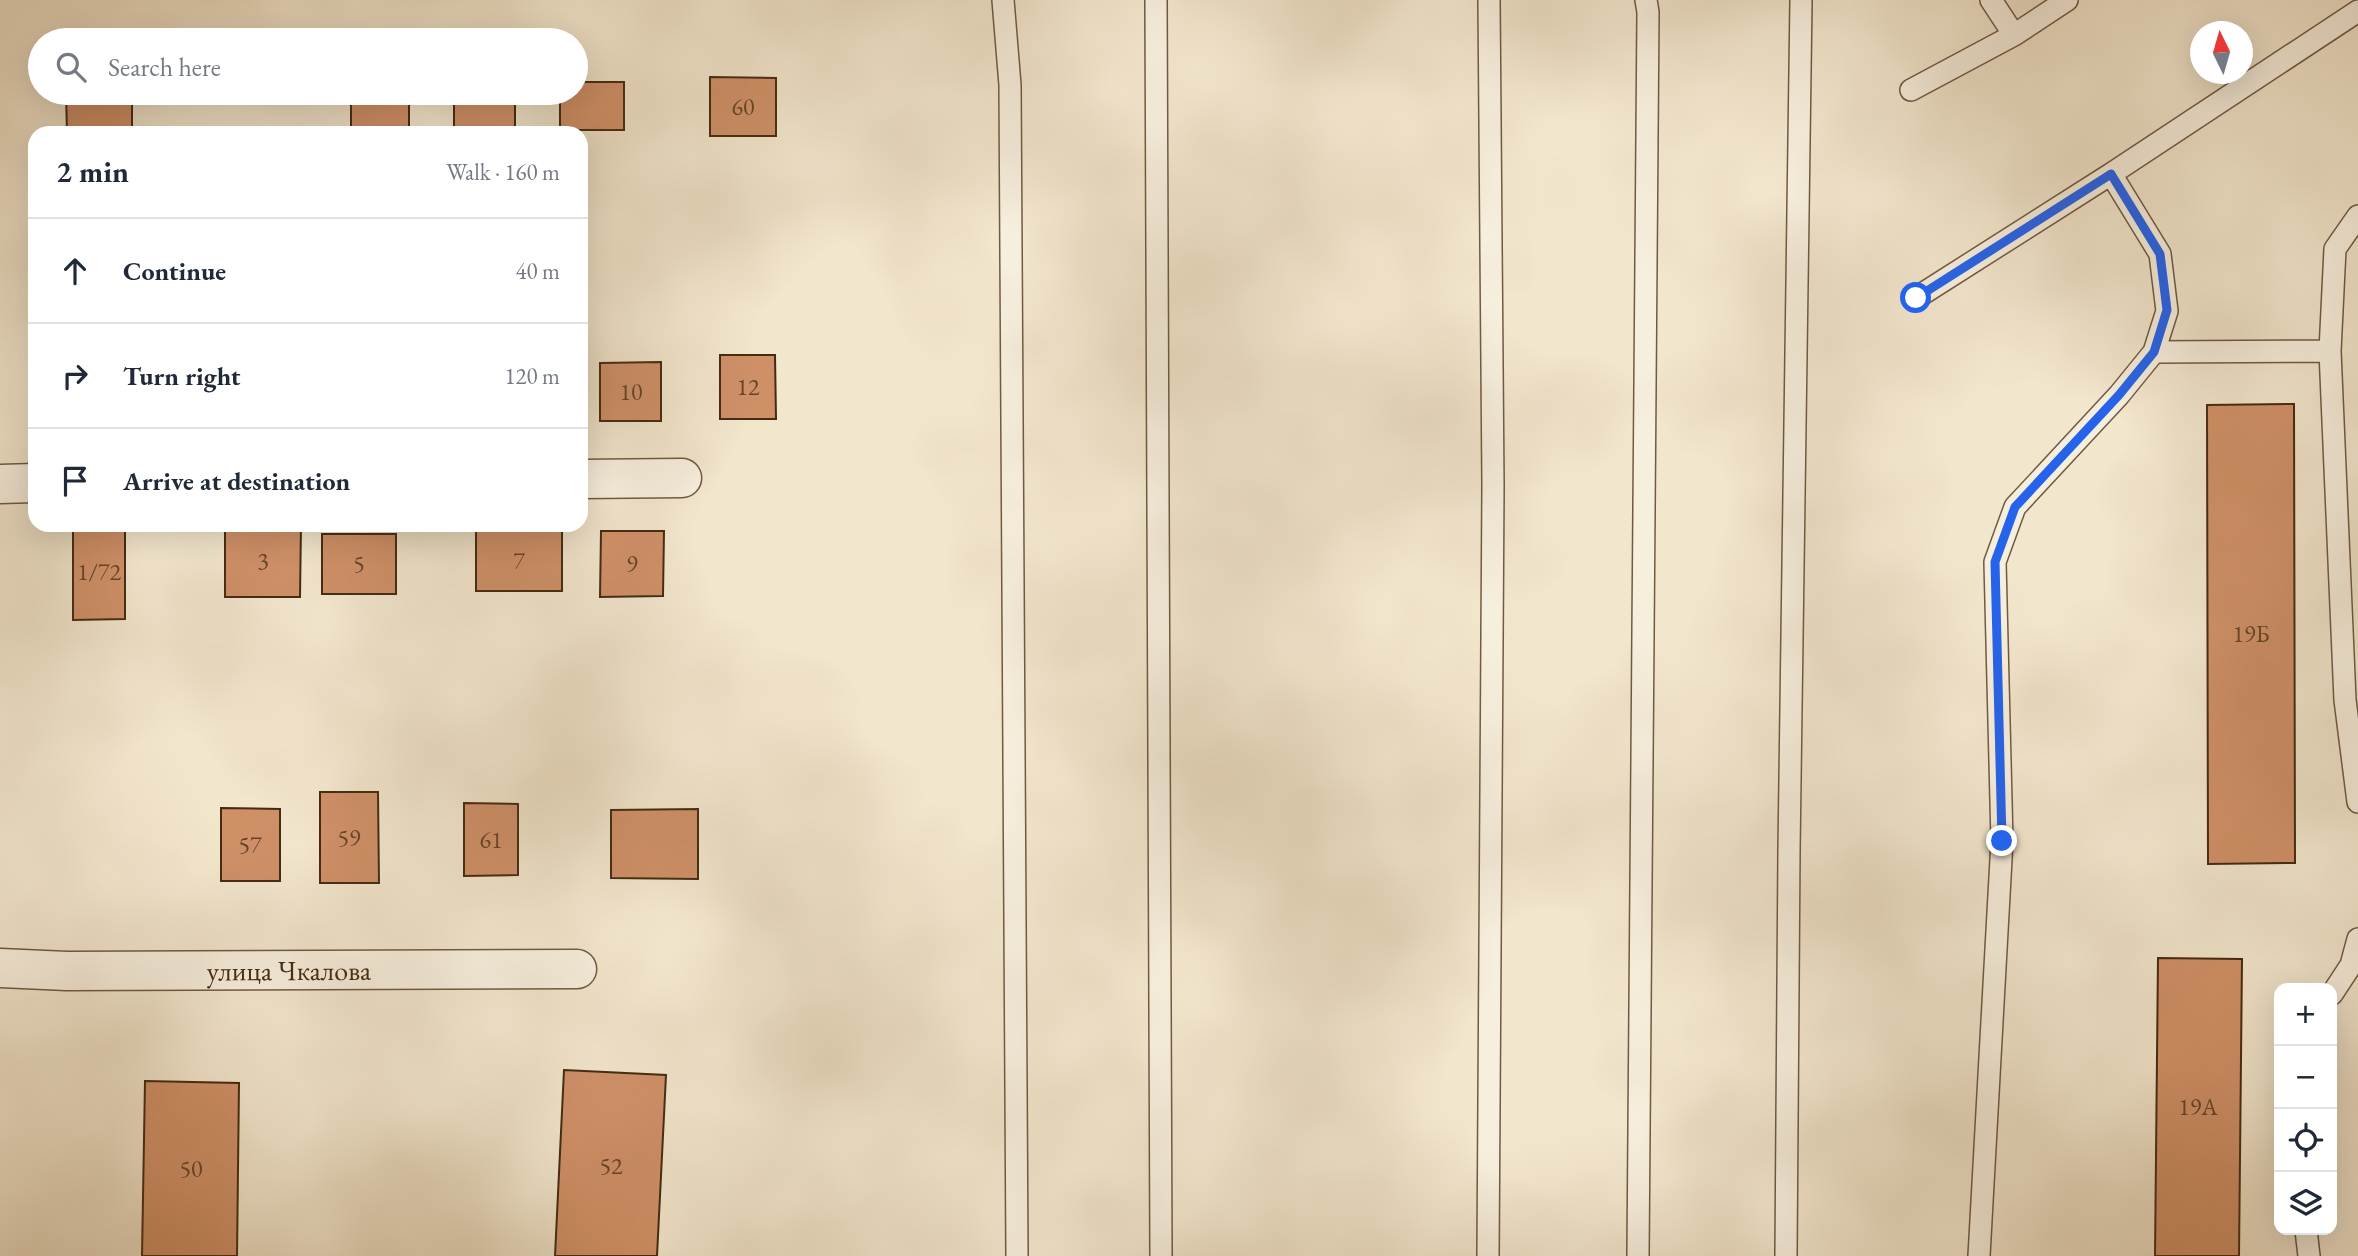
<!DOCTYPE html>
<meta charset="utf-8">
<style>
body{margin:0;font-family:"EB Garamond",serif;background:#f6f6f7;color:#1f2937}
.controls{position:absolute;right:21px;bottom:21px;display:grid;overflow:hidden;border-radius:14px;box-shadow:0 7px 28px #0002}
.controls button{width:63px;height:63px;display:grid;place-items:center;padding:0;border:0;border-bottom:2px solid #e0e1e3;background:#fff;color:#1f2937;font:35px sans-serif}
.compass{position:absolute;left:2190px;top:21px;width:63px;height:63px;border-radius:50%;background:#fff;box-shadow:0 7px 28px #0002;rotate:355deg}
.stop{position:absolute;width:21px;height:21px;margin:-16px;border:5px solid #2563eb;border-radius:50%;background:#fff}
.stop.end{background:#2563eb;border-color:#fff;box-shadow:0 2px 7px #0008}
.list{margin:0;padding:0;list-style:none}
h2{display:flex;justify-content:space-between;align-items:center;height:91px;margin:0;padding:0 28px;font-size:30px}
h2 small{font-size:23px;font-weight:400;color:#747a83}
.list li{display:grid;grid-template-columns:46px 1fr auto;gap:21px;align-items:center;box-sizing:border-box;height:105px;padding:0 28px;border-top:2px solid #e0e1e3}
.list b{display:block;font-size:26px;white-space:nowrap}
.list em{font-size:23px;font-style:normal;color:#747a83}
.icon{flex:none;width:38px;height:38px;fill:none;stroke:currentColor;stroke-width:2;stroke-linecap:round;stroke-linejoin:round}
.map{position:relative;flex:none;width:2358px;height:1256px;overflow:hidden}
.search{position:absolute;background:#fff;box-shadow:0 7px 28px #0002;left:28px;top:28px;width:560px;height:77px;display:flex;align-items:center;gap:18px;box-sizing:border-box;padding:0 24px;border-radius:38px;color:#747a83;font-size:26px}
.panel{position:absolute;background:#fff;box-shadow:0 7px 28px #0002;left:28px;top:126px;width:560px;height:406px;border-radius:21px}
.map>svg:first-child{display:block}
.building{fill:#cf9068;stroke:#442b12;stroke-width:2}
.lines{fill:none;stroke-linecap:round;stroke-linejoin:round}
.lane-casing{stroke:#705a41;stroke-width:24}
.street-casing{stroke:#705a41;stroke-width:41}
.lane{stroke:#f7efde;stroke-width:21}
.street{stroke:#f7efde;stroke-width:38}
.route{stroke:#2563eb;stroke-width:9}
.labels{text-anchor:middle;stroke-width:5;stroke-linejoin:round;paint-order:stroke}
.number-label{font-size:24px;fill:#674428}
.street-label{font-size:28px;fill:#442b12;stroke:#f7efde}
</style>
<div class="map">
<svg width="2358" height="1256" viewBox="0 0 2358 1256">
<rect width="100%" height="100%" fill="#f2e6cd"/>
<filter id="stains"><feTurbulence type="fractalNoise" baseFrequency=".00286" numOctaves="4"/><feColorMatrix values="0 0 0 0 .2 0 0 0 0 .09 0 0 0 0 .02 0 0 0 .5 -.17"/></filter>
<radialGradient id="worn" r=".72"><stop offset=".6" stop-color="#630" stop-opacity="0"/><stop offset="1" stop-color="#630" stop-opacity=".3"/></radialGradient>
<path class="building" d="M710 77 776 78V136H710Z
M576 82H624V130H560V93H576Z
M66 93H132V133H67Z
M351 93H409V133H351Z
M454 93H515V133H454Z
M720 355H775L776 419H720Z
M661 362V421H600V363Z
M2294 404 2295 863 2208 864 2207 405Z
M125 525V619L73 620V526Z
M225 525H301L300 597H225Z
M476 530H562V591H476Z
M601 531H664L663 596 600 597Z
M322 534H396V594H322Z
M320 792H378L379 883H320Z
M464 803 518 804V875L464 876Z
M221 808 280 809V881H221Z
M698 809V879L611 878V810Z
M2158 958 2242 959 2239 1256H2155Z
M564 1070 666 1075 657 1256H555Z
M145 1081 239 1083 237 1256H142Z"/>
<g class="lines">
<g class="lane-casing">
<path id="lane" d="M1003 0 1010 85 1017 1256
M1156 0 1161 1256
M1991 0 2014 35
M1911 90 2014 35 2067 0
M2358 216 2335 249 2330 351 2345 700 2358 802
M1916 298 2111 174
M2154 352 2330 351
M2332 994 2351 965 2358 939
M2306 1230 2309 1256
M1488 1256 1493 486 1489 0
M1638 1256 1648 12 1646 0
M1786 1256 1789 850 1801 0
M1979 1256 2002 841 1995 562 2015 507 2119 395 2154 352 2167 311 2160 254 2111 174 2358 11"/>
</g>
<g class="street-casing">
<g id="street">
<path d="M581 479 682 478"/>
<path d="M0 484 35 483"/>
<path id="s1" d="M0 968 67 971 577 969"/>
</g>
</g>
<use href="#lane" class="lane"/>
<use href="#street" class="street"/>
</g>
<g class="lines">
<path class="route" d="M1916 298 2111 174 2160 254 2167 310 2154 352 2119 395 2015 507 1995 562 2002 841"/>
</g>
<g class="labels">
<g class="number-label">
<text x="743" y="115">60</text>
<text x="748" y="395">12</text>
<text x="631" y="400">10</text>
<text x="263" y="569">3</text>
<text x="519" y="569">7</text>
<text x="359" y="572">5</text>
<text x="632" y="572">9</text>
<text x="99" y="580">1/72</text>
<text x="2251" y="642">19Б</text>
<text x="349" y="846">59</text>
<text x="491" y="848">61</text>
<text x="250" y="853">57</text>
<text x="2198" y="1115">19А</text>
<text x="611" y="1174">52</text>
<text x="191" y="1177">50</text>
</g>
<g class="street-label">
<text dy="10" stroke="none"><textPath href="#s1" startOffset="289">улица Чкалова</textPath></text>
</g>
</g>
<rect width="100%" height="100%" filter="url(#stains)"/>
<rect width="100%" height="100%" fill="url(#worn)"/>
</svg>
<div class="controls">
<button>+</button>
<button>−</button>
<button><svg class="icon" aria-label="locate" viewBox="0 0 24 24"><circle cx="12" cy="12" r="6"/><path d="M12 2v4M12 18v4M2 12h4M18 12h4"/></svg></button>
<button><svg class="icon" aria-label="layers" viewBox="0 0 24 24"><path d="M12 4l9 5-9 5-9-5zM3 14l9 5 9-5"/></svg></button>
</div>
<svg class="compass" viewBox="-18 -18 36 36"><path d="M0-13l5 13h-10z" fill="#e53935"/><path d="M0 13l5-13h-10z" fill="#747a83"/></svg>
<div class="stop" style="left:1916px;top:298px"></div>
<div class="stop end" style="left:2002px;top:841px"></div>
<div class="search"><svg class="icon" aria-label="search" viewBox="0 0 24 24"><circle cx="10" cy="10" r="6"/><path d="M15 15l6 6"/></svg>Search here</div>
<section class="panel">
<h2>2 min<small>Walk · 160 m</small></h2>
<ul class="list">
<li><svg class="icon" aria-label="ahead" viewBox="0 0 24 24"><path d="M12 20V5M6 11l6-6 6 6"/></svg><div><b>Continue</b></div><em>40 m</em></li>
<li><svg class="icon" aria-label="right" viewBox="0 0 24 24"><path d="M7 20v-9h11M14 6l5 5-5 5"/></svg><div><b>Turn right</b></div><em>120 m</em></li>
<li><svg class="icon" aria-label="arrive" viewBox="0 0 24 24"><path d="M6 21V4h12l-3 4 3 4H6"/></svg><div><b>Arrive at destination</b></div></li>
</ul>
</section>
</div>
